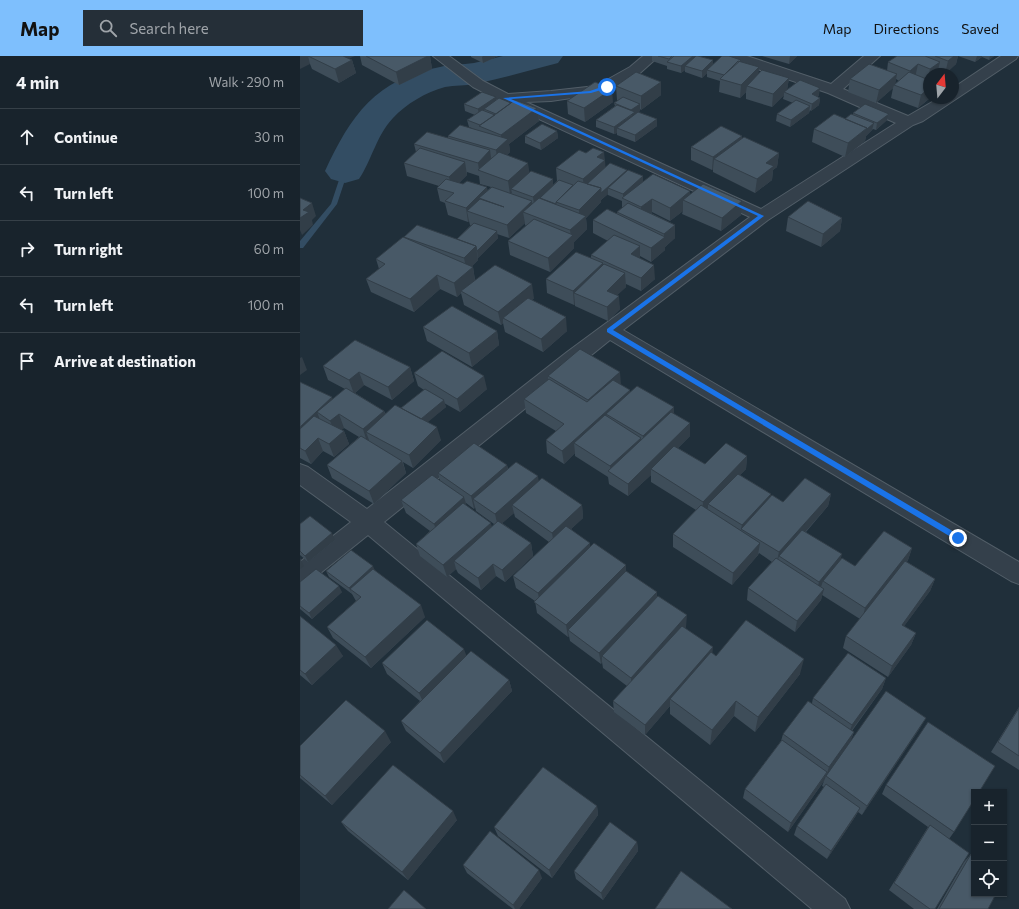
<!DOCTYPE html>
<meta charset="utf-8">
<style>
body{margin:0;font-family:Commissioner,sans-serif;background:#252f38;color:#f1f3f6}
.controls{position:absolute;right:12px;bottom:12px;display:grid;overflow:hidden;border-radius:0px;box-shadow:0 1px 3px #0004}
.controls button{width:36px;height:36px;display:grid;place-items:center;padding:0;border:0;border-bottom:1px solid #364048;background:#18232c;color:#f1f3f6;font:20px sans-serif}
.compass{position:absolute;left:623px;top:12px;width:36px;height:36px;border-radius:50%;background:#18232c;box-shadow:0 1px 3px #0004;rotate:16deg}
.stop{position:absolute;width:12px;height:12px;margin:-9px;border:3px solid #1a73e8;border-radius:50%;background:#fff}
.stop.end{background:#1a73e8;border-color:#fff;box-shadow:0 1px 4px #0008}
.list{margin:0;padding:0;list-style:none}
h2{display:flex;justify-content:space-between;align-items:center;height:52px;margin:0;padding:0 16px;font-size:17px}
h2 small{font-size:13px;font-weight:400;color:#9fa4a9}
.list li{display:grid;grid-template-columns:26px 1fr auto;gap:12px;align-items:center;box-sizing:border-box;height:56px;padding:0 16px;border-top:1px solid #364048}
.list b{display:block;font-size:15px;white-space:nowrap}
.list em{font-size:13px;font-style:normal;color:#9fa4a9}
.icon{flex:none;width:22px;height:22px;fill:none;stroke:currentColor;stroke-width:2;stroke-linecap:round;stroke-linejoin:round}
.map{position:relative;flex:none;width:719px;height:853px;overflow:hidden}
header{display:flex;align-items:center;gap:24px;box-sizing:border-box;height:56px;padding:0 20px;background:#7ebffd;color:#111}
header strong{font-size:19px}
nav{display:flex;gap:22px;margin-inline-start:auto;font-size:14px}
.search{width:280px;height:36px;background:#252f38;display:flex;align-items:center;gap:10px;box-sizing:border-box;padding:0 14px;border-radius:0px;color:#9fa4a9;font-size:15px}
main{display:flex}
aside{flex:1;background:#18232c}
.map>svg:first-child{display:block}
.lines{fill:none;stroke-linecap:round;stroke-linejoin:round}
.stream{fill:#334d63;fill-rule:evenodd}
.river{fill:#334d63;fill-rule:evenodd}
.minor-casing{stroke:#525e68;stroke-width:2}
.minor{fill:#34404b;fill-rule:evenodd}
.wall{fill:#3e4d59;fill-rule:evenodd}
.shaded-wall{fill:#323e48}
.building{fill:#485967;stroke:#323e48}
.route{fill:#1a73e8}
</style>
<header>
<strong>Map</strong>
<div class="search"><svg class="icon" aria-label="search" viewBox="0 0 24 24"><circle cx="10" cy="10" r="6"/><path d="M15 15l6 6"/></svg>Search here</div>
<nav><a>Map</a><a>Directions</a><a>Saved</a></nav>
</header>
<main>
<aside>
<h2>4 min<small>Walk · 290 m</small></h2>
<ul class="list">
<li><svg class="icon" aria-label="ahead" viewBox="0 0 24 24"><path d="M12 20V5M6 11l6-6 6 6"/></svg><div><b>Continue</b></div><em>30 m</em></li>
<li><svg class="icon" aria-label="left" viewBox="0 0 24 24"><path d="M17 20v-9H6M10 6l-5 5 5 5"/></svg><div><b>Turn left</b></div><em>100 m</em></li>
<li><svg class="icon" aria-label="right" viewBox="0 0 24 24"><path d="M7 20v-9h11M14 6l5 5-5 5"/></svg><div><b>Turn right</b></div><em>60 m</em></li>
<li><svg class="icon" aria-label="left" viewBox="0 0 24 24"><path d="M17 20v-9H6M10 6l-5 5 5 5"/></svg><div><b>Turn left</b></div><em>100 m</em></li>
<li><svg class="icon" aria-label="arrive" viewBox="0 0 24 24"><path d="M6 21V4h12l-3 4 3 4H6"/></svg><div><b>Arrive at destination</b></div></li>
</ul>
</aside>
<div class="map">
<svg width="719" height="853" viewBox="0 0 719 853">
<rect width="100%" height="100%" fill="#202f3a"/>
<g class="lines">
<path class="stream" d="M45 113 48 115 37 148 3 192H0V185L31 148 42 115Z"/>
<path class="river" d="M203 0H263L258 7C231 14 203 22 175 28 165 30 155 29 145 31 126 36 106 48 93 62 76 80 72 104 59 123L45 127 31 123 25 115C51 59 76 23 140 11 151 8 162 9 174 7 184 5 194 2 203 0Z"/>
<g class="minor-casing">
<path id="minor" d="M133 0H149L183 25 208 38 251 35 296 30 330 11 343 0H359L340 17 305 37 251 45 226 46 461 153 596 67 528 37 428 3 426 0H447L531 28 564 0H580L543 33 608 60 639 42H653V32L701 0H718L716 3 623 65 613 69 468 164 323 274 719 506V528L711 525 310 284 84 466 545 843 550 853H512L68 479 8 527 0 530V506L51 466 0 429V408L8 411 67 453 267 296 450 161 200 45 173 31Z"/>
</g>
<use href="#minor" class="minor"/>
</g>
<path class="wall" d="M0 0 49 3 52 4 56 17 39 27 12 13 10 8Z
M60 0H130L132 13 99 29 62 9Z
M171 0H198L183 7 171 1Z
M352 0H398L413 4V8L441 6 459 11 458 18 489 22 487 34 519 39 517 41 520 42 519 49 511 55 510 54 509 57 490 71 476 65 477 58 493 47 483 43 484 39 472 51 446 43V36L440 42 419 36 420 25 407 21V17L402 22 385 16V14L381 17 367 13V10L352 5Z
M462 0H497L489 8Z
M597 0H658L656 8 645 18 638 15 637 18H629V42H630L618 52 591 42 593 32 576 47 548 36 550 23 587 15 588 6ZM596 23 599 25 595 28Z
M658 0H694L689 4 682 1 675 6Z
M361 26V39L341 54 340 53V55L338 56 357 70 335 86 317 79V77L314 78 296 71V64L315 50 314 47 318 44H317L316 30Z
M196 41V44L237 52 239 65 209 88 210 96 207 99 230 117 253 123V129L257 125 256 112 286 97 304 96 305 112 327 114V115L343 125 390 135V138L441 159 421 175 382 158 383 155 370 165 352 156 351 157 375 169V182L365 191V194L351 206 340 200V202L355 223 341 235 326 228V231L317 239 320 253 308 265 275 250V248L274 249 247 237 246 223 291 202V199L308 185 293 177V164L317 158V156L322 152V145L308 139V138L301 144V146L286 162 287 173 274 186V192L250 216 210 199 208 185 226 170 225 169V167L209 182 197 178 198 182 178 202V204L171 211H173L175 224 234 242 232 244 267 275 243 296 205 276 203 267 201 269 164 249 161 237 157 241 140 233 114 256 71 236 66 223 79 213 76 203 105 182 104 181 157 183 171 169H170L169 165 168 166 148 159 145 147 140 145 137 132 139 130 107 120 104 107 116 96 114 88 148 82V80L176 74 169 71 167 64 175 59 165 55 164 48ZM167 116 179 120 180 128 191 131 188 134 159 127 167 119Z
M267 45 313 46 285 66 268 58Z
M553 57 589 58 587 64 576 74 573 73 566 80 565 85 545 101 512 86 514 73 545 63 553 59Z
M257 75 258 82 241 94 225 87V80Z
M442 80V83L479 97 477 111 473 114 472 124 455 137 413 116V113L412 114 391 104V91Z
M488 161 542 162 540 175 521 191 486 175Z
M123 271 197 275 199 289 172 311 127 285Z
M23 310 110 311 114 325 92 344 64 329 55 337 84 355 86 358 101 352 124 334 118 330 114 317 187 333 160 356 144 347 146 351 127 366 141 384 113 412 103 406 106 417 74 448 32 422 27 409 59 381 44 372 41 374 44 375 49 388 34 401 23 395 11 408 0 402V326L32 344 45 333 28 324Z
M248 320 321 329 330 334V336L374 351V358L390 367V380L378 392 405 408 447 400 446 413 440 419 471 438 470 442 483 446 531 438 528 450 506 476 540 504 555 510 612 492 608 504 607 506 635 523 630 535 604 570 616 577 611 589 588 621 543 592 546 580 560 563 522 539 521 544 495 576 447 544 448 532 472 506 459 497 458 499 432 529 373 491V478L396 454 351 426V419L328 440 309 428 308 421 275 400V397L264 408 247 397 246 384 256 375 226 357 224 343 248 324Z
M207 409 208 413 239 425 282 449 283 462 271 473 290 491 326 509V515L357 542 386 571 385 572 412 597 416 600 500 618 455 676 434 660 410 689 370 658V650L345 679 314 656 313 645 327 630 303 612 302 606 301 608 270 585 269 580 268 581 237 557 235 545 216 532 213 520 249 486 215 461 214 457 202 467 231 487 233 500 205 526 196 520 181 534 158 517 156 513 147 521 120 500 116 488 130 475 106 457 101 444 140 424 138 417ZM166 447 174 453 175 451 176 455 194 468 192 471 166 449Z
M0 468 35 484 8 506 0 499Z
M74 514 125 561 71 612 33 582 27 571 56 545 52 538 29 521 26 515Z
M0 526 42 536 12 563 0 553Z
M0 560 43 600 12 629 0 619Z
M166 599 209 624 212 635 144 707 106 675 101 665 120 645 87 618 82 607Z
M586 622 582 633 552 675 554 676 550 686 526 720 524 725 488 776 443 742 445 733 481 685 483 678 512 647 513 642Z
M719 651V714L691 696Z
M620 672 562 759 558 756 555 761 527 803 494 779 497 770 524 731 522 730 526 720Z
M91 686 32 749 0 722V690Z
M586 729 654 776 649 783 635 853H614L589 834 628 771 582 738Z
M297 750 298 759 252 822 198 780 194 771Z
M157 764 108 824 48 775 41 766Z
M337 786 338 795 303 844 276 823 274 815Z
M671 798 688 853H637L664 806Z
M163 809 242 822 219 853H213L167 817Z"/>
<path class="shaded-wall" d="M0 0H9H8L10 8 0 13Z
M40 0H55L41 6Z
M128 0H130L132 13 99 29 96 16Z
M183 0H198L183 7 182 1Z
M393 0H398L385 10V14L381 17V10Z
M490 0H497L489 8Z
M654 0H658L656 8 645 18 648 5Z
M677 0H682V1L675 6Z
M690 0H694L689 4Z
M52 4 56 17 39 27 35 13Z
M413 4V11L407 14V17L402 22V15Z
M640 6 637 18H629L630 13Z
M618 8 615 22 607 28 610 15Z
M459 11 458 24 447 30 446 36 440 42 441 29Z
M597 18 595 29H594L593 32 576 47 579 34Z
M489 22 487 35 484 36V39L472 51 473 38Z
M361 26V39L341 54V40Z
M520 32 519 39 511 45 512 38Z
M629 32V42H630L618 52 621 39Z
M312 33 313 46 285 66 284 52Z
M196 41 197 48 184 53V57L179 60 178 53Z
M520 42 519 49 511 55 512 48Z
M340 48V55L317 72V77L314 78V71L332 59 331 54Z
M510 50 509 57 490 71 491 64Z
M237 52 239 65 209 88 210 96 198 108 196 94 202 88 201 79Z
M589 58 587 64 576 74 577 67Z
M357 63V70L335 86V79Z
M574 67 572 74 566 80 565 85 545 101 548 87Z
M257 75 258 82 241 94 240 87Z
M442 80 441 94 414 103 413 113 412 114 413 101Z
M190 94 192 108 179 114 178 107Z
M304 96V105L305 104 306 118 284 136 283 123 297 101Z
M479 97 477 111 473 114 472 124 455 137 457 123 466 107Z
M165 106 167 119 152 134 149 121Z
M228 107 230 120 211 133 212 137 210 138 208 125Z
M327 114V121L308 132V138L301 144V137Z
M343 120V127L323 142V138Z
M253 123V130L234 148 233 141Z
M187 131 190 145 179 142 181 153 167 155 169 165 168 166 166 152Z
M301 132V146L286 162 287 173 274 186V192L250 216 248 202 271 181 270 174 280 165 279 154Z
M390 135V147L383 144V155L370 165V152Z
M352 143V156L342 164 341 151Z
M232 145 233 158 223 156 225 167 209 182 207 169Z
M442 145 441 159 421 175 422 162Z
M12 147 16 160 12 164 13 169 2 179 0 174V162L3 154Z
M542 162 540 175 521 191 523 178Z
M375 169V182L365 191V194L351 206V192L364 181V178Z
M197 175 198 182 178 202 177 195Z
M176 190 178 204 167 216 164 202Z
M340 190V204L331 198Z
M303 207 304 221 274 237 275 248 274 249 273 235Z
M354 209 355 223 341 235V222Z
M173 211 175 225 161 235V237L157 241 154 227Z
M325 217 326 231 308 248 307 235Z
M137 219 140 233 114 256 110 243Z
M232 228 234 242 207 264 203 262V267L201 269 198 256Z
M319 240 320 253 308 265 307 251Z
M266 261 267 275 243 296 241 283Z
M197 275 199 289 172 311 169 297Z
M2 301 7 314 0 319V302Z
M110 311 114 325 92 344 88 331Z
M59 316 64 329 54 338 49 324Z
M320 316 321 329 290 357 288 344Z
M184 320 187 333 160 356 157 343Z
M330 334V347L306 358 307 369 274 387 275 397 264 408 262 395Z
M32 341 37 355 17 356 22 369 0 389V371Z
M144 344 146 351 121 372 119 365Z
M374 351V364L344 393 343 380Z
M84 355 89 368 66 376 69 384 67 386 63 373Z
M39 358 44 372 36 378 30 365Z
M390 367V380L354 415 351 413V419L328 440V428Z
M137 371 141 384 113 412 109 399Z
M44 375 49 388 34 401 29 388Z
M18 382 23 395 11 408 5 395Z
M341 382 342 395 311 417 310 410Z
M447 400 446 413 411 449 408 448V452L402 458 403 446Z
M102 405 106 417 74 448 69 435Z
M207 409 209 422 173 443 175 451 174 453 171 440Z
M238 420 240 433 212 449 214 457 198 471 195 458Z
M471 438 469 451 441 473 442 469Z
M531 438 528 450 482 502 479 500 477 507 476 509 479 496Z
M164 441 168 454 138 480 134 468Z
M282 449 283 462 254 489 252 477Z
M191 467 194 479 154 505 156 513 147 521 143 509Z
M32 477 35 484 8 506 5 500Z
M231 487 233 500 205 526 202 514Z
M290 487 291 499 240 549 238 537Z
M460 487 458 499 432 529 433 517Z
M612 492 608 504 562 564 565 552Z
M542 498 539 510 523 525 521 531 516 538 519 526Z
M0 502 4 510 0 513Z
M193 508 196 520 181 534 178 522Z
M326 509V521L268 574 269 580 268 581 266 569Z
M73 510 76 517 50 533 52 538 49 532Z
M635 523 630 535 597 580 602 569Z
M39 530 42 536 12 563 9 557Z
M524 533 521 544 495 576 497 565Z
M357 536V548L302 600V606L301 608 299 597Z
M121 549 125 561 71 612 65 601Z
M387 559 386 571 331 633V622Z
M616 577 611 589 588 621 592 610Z
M36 589 43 600 12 629 5 618Z
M413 591 412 602 370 643V650L345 679V669Z
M164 593 168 604 124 648 119 637Z
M504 603 500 618 455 676 458 661Z
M586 622 582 633 548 679 552 669Z
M209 624 212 635 144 707 140 697Z
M436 645 434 660 410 689 412 674Z
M626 662 620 672 562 759 567 750Z
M85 675 91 686 32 749 25 740Z
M554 676 550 686 526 720 524 725 488 776 491 767 527 717 529 711Z
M297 750 298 759 252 822 249 814Z
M560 752 555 761 527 803 531 795Z
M153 755 157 764 108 824 102 816Z
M337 786 338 795 303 844 301 837Z
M239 814 242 822 219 853H215L213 849Z"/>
<path class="building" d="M8 0H43L52 4 35 13Z
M66 0H128L96 16Z
M358 0H372L369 3Z
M374 0H393L381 10 367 6Z
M396 0H398L413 4 402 15 385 10Z
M422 0H429L441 4 424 19 407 14Z
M597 0H625L640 6 630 13 618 8 610 15 588 6Z
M635 0H654L648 5Z
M438 5 459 11 441 29 420 23Z
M569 8 597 18 579 34 550 23Z
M462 14 489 22 473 38 447 30Z
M336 16 361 26 341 40 316 30Z
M609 16 629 24V32L621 39 594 29Z
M500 24 520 32 512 38 520 42 512 48 484 36Z
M295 26 312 33 284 52 267 45Z
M182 36 196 41 178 53 164 48Z
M323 41 340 48 331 54 314 47Z
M199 42 211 47 196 58 184 53Z
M215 44 237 52 201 79 179 70Z
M496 44 510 50 491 64 477 58Z
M565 48 589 58 577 67 553 57Z
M317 49 335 56 314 71 296 64Z
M182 54 195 59 180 69 167 64Z
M338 56 357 63 335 79 317 72Z
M534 58 567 72 548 87 514 73Z
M551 58 574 67 567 73V72L545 63Z
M242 68 257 75 240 87 225 80Z
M160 69 208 83 196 94 148 80Z
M421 70 442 80 413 101 391 91Z
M127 76 190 94 178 107 114 88Z
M444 81 479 97 466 107 474 110 457 123 414 103Z
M120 92 165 106 149 121 104 107Z
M293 92 304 96 297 101 305 104 283 123 256 112 279 94 286 97Z
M199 96 228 107 208 125 178 114Z
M310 107 327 114 301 137V132L287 128Z
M328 114 343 120 323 138 308 132Z
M231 115 253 123 233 141 211 133Z
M353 118 390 135 370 152 352 143 341 151 322 142Z
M146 123 163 128 167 125 187 131 166 152 145 145 154 137 137 132Z
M259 124 273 129 256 146V148L240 142Z
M278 125 301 132 279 154 256 146Z
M403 128 442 145 422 162 383 144Z
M192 131 232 145 207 169 167 155 180 143 204 151 179 142Z
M0 142 12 147 3 154 9 156 0 162Z
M239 142 286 160 270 174 223 156Z
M508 145 542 162 523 178 488 161Z
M328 147 375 169 364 178 317 156Z
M307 153 365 181 351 192 293 164Z
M234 163 273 179 248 202 208 185Z
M174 167 197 175 177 195 176 190 157 183Z
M117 169 176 190 164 202 104 181Z
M314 179 340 190 331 198 354 209 341 222 291 199Z
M103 181 173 211 154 227 137 219 110 243 66 223 85 208 76 203Z
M276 196 303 207 273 235 246 223Z
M304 208 325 217 307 235 319 240 307 251 274 237Z
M195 209 232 228 198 256 161 235Z
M228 242 266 261 241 283 203 262Z
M152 250 197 275 169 297 123 271Z
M55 284 110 311 88 331 59 316 49 324 23 310Z
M280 293 320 316 288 344 248 320Z
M142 295 184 320 157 343 114 317Z
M249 323 287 346 313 324 330 334 262 395 246 384 264 368 224 343Z
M0 326 32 341 0 371Z
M337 330 374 351 343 380 306 358Z
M46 332 84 355 63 373 39 358 30 365 17 356Z
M125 333 144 344 121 363 101 352Z
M95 349 137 371 109 399 66 376Z
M371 356 390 367 328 428 308 415Z
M305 359 341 382 310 410 274 387Z
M14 360 44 375 29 388 18 382 5 395 0 392V373Z
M61 380 102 405 69 435 27 409Z
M174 387 207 409 171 440 138 417Z
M426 387 447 400 403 446 351 413 374 390 405 408Z
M216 406 238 420 195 458 173 443Z
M438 418 471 438 442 469 408 448Z
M132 419 164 441 134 468 101 444Z
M242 422 282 449 252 477 212 449Z
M505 422 531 438 479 496 441 473 472 439 483 446Z
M163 447 191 467 143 509 116 488Z
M401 449 460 487 433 517 373 478Z
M10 460 32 477 5 500 0 495V468Z
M198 465 231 487 202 514 193 508 178 522 154 505Z
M266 470 290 487 238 537 213 520Z
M502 474 542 498 519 526 479 500Z
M584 475 612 492 565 552 523 525 542 502 555 510Z
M294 487 326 509 266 569 234 546Z
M51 494 73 510 49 532 26 515Z
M476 502 524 533 497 565 448 532Z
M605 505 635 523 602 569 616 577 592 610 546 580Z
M16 513 39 530 9 557 0 550V526Z
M73 513 121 549 65 601 27 571 61 541 50 533Z
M326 515 357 536 299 597 268 574Z
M358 540 387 559 331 622 302 600Z
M0 560 36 589 5 618 0 614Z
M127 564 164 593 119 637 82 607Z
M446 564 504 603 458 661 436 645 412 674 370 643 411 596 416 600Z
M382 570 413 591 345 669 313 645Z
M171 595 209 624 140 697 101 665Z
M548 597 586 622 552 669 513 642Z
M586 635 626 662 567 750 526 720Z
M46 644 85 675 25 740 0 719V690Z
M508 645 554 676 529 711 483 678Z
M719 652V700L698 686Z
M628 666 695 710 679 736H674V744L654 776 586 729Z
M482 684 527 716 491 767 445 733Z
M93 709 153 755 102 816 41 766Z
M243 711 297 750 249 814 194 771Z
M526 728 560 752 531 795 497 770Z
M310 766 337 786 301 837 274 815Z
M630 769 669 797 635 853H630L594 827Z
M190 775 239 814 213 849 163 809Z
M671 798 674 800V838H696L688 853H639Z
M381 815 432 853H355Z
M104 834 126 853H88Z"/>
<path class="route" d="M307 29 308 32 291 37 211 43 464 160 313 274 661 480V484H656L307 276V273L458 160 203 42 290 35Z"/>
</svg>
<div class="controls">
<button>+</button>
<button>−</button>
<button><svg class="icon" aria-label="locate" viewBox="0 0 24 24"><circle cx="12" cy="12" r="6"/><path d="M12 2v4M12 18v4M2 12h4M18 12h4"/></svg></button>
</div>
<svg class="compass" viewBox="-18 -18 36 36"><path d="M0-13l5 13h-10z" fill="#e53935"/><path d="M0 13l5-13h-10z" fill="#9fa4a9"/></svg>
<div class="stop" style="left:307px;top:31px"></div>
<div class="stop end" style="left:658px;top:482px"></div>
</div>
</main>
